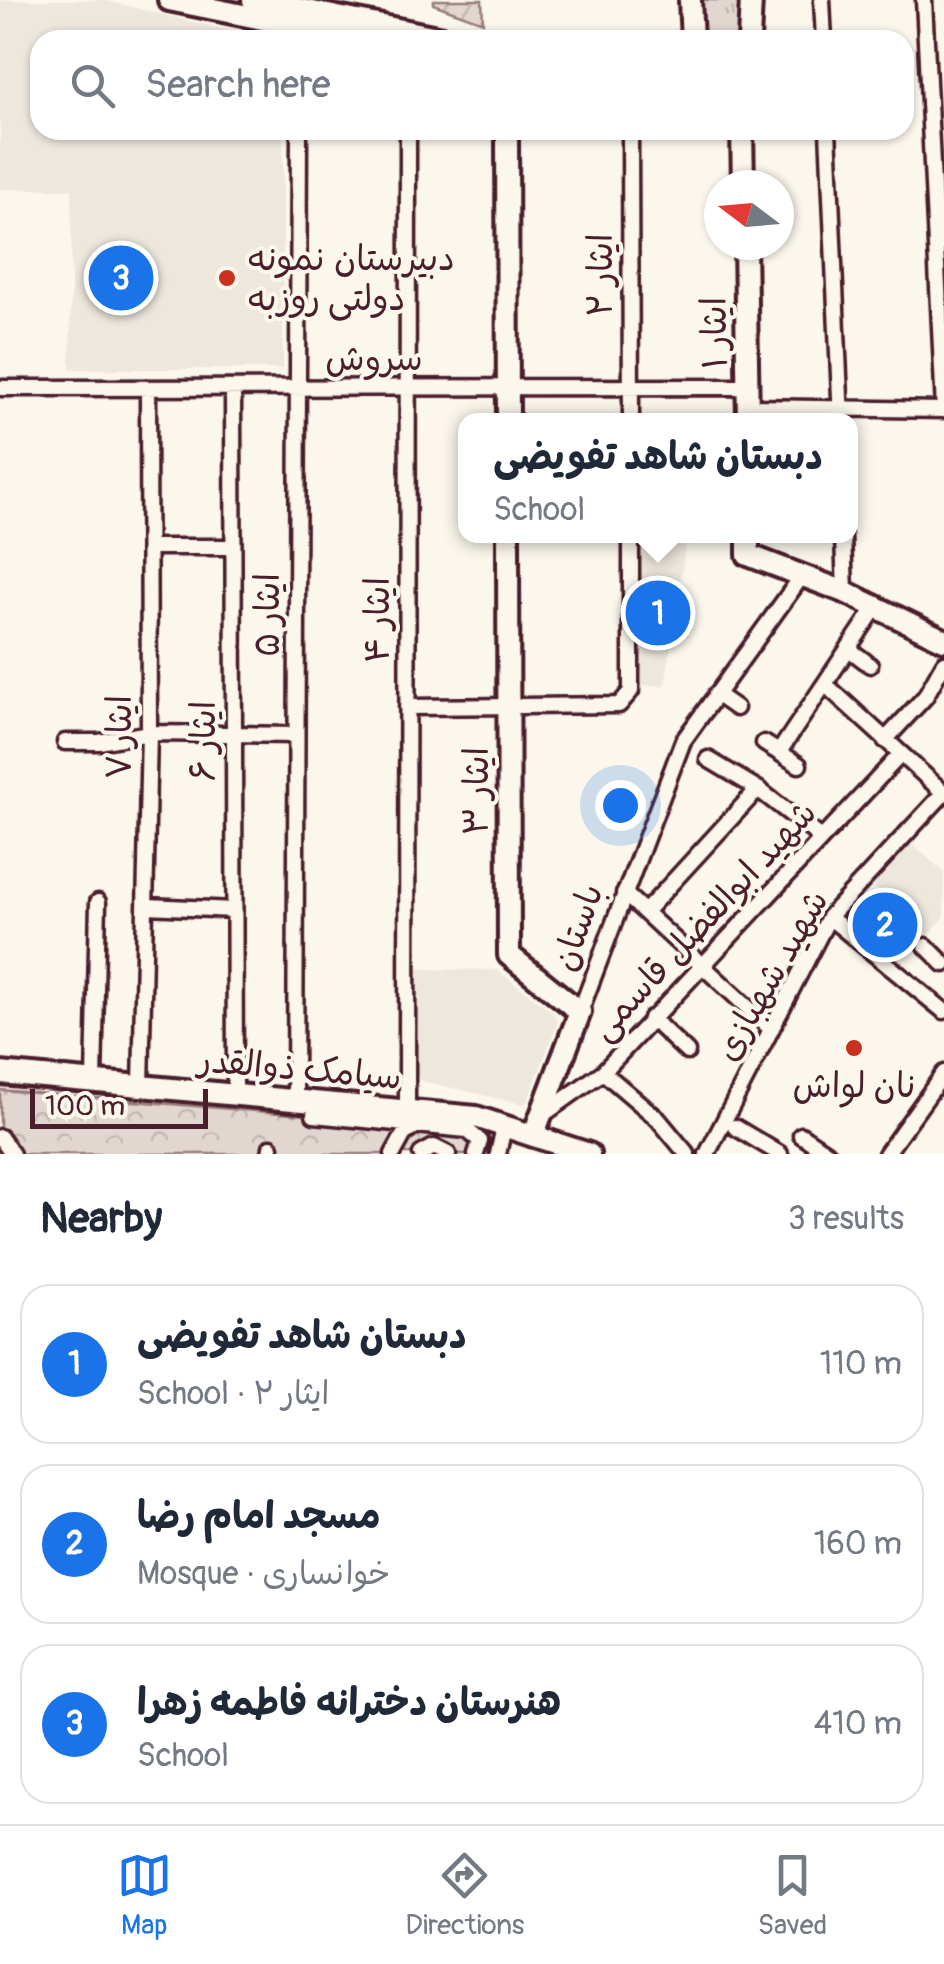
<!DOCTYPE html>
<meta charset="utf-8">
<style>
body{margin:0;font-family:Pangolin,"Playpen Sans Arabic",sans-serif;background:#f6f6f7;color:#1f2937}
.compass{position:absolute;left:704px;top:170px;width:90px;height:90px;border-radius:50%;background:#fff;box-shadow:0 2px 8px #0004;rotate:286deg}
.scale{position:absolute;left:30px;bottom:25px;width:178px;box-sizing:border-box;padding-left:10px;border:5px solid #4a1f2b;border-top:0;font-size:28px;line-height:35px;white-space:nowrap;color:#4a1f2b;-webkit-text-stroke:8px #fbf7ec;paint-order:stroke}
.you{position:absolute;left:620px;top:805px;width:35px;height:35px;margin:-25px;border:8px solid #fff;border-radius:50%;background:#1a73e8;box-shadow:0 0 0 15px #1a73e833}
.badge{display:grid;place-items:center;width:65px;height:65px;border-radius:50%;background:#1a73e8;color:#fff;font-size:32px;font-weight:700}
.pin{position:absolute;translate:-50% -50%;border:5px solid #fff;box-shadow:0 2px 10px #0006}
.popup{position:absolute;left:458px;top:413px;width:400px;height:130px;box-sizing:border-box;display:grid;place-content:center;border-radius:20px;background:#fff;filter:drop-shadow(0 2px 8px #0005);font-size:32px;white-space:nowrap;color:#747a83}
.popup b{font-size:38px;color:#1f2937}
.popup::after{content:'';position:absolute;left:50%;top:100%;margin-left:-20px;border:20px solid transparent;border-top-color:#fff}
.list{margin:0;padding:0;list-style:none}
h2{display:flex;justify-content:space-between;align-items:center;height:130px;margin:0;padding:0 40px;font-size:42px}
h2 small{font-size:32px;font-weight:400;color:#747a83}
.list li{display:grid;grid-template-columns:65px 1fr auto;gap:30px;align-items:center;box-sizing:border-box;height:160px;margin:0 20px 20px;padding:0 20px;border:2px solid #e0e1e3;border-radius:30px}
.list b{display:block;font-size:38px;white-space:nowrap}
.list p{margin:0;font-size:32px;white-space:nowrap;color:#747a83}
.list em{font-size:32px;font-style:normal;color:#747a83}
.icon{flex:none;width:55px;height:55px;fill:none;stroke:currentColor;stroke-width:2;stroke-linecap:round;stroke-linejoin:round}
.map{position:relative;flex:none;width:944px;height:1154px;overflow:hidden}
.search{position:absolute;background:#fff;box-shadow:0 2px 8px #0004;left:30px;right:30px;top:30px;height:110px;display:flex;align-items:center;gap:25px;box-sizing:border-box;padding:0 35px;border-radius:30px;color:#747a83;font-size:38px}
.sheet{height:670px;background:#fff}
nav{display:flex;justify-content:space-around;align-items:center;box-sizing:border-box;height:140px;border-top:2px solid #e0e1e3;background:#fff;font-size:28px;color:#747a83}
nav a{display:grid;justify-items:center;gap:5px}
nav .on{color:#1a73e8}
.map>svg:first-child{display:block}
.built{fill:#eee7de}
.grass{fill:url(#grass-tufts);stroke:#967b7e;stroke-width:2.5}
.forest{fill:url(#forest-crowns);stroke:#967b7e;stroke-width:2.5}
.garden{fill:url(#garden-furrows);stroke:#967b7e;stroke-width:2.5}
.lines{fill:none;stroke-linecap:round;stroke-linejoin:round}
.street-casing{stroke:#4a1f2b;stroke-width:21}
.secondary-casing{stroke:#4a1f2b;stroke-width:28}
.street{stroke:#fbf7ec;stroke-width:14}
.secondary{stroke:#fbf7ec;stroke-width:20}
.poi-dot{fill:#c8321e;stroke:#fbf7ec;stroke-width:4}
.labels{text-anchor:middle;stroke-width:8;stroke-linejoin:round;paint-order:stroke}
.poi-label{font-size:35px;fill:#4a1f2b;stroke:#fbf7ec;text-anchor:start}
.street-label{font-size:35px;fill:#4a1f2b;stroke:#fbf7ec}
</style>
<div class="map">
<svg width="944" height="1154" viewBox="0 0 944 1154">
<defs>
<pattern id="grass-tufts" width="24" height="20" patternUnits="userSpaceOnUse" patternTransform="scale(2.5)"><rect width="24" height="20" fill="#e2d7d0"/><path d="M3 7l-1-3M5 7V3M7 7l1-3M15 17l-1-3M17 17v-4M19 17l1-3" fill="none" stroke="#c3b8b3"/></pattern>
<pattern id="forest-crowns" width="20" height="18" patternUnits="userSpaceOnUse" patternTransform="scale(2.5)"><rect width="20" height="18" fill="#e2d7d0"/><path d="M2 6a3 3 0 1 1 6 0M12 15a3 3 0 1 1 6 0" fill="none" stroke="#c3b8b3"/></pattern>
<pattern id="garden-furrows" width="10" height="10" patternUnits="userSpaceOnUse" patternTransform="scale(2.5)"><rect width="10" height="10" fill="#e2d7d0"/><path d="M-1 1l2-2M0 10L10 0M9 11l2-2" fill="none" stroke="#c3b8b3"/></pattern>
</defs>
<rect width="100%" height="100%" fill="#fbf7ec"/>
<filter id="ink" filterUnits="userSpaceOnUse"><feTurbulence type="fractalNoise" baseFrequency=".01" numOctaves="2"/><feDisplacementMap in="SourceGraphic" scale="20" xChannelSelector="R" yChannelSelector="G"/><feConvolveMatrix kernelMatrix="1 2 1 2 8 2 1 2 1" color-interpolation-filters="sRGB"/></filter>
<g filter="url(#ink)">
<path class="built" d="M0 0H103L267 40H40V130H283V369H70L72 189H0Z
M642 541H686L665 686 641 685Z
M908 841 944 872V918L929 935 870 883Z
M417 969 497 970 553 1012 558 1022 528 1100 523 1104 421 1081 416 1075Z"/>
<path class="grass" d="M701 0H744V40H702Z"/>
<path class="forest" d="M0 1090 475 1129 481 1154H0Z"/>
<path class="garden" d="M434 0H482L483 22 433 4Z"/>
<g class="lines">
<g class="street-casing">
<path id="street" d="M822 0 824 40
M630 130 631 420
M828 130 841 420
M0 388 748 387
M233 388 235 1095
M748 407 944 410 924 0
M843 536 845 592
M149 547H233
M849 649 870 665
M826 685 944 793
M716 694 736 708
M407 707 619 705 631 691V536
M885 740 925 697 944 663
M65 742H99L149 733 296 735
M764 743 799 765
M779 752 876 607
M708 759 758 789 820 837
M624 893 771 1029
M147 906 234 910
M645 912 758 789
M829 917 944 1011
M926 946 944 964
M580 1012 683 741 802 576
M651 1018 687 1052
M603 1072 658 1119 687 1154
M94 1081 98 902
M141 1086 149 733 148 388
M295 1100 299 130
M407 1110 408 130
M314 1115 467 1130 480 1141 476 1154
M541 1116 603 1072 901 754
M735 1127 780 1154
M801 1135 829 1154
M0 1137 12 1154
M270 1154 271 1147
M393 1154 404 1134 417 1125
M421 1154 434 1147 448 1154
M498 1154 504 1127
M707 1154 829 917 944 793
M886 1154 944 1073"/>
</g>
<g class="secondary-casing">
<path id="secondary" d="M169 0 366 40
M253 0 452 40
M690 0 692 40
M749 40 751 0
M507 130 508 420
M742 130 743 185
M745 245 748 420
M508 536 509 955 580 1012 533 1136
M748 536V555L845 592 944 640
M0 1073 476 1117 589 1154"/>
</g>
<use href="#street" class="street"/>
<use href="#secondary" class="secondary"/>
</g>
</g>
<g class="poi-dot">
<circle cx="227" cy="278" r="10"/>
<circle cx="854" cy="1048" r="10"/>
</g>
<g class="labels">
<g class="poi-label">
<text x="247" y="270">دبیرستان نمونه<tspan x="247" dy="40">دولتی روزبه</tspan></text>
<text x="854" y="1097" text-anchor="middle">نان لواش</text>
</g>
<g class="street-label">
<text transform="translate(600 275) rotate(-90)" y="12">ایثار ۲</text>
<text transform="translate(714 333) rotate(-91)" y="12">ایثار ۱</text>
<text x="374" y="370">سروش</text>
<text transform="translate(267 615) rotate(-90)" y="12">ایثار ۵</text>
<text transform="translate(377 620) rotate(-90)" y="12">ایثار ۴</text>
<text transform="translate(119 737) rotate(-90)" y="12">ایثار ۷</text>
<text transform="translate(203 741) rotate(-90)" y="12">ایثار ۶</text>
<text transform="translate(476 791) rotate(-90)" y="12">ایثار ۳</text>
<text transform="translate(703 920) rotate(-47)" y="12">شهید ابوالفضل قاسمی</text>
<text transform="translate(577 927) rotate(-70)" y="12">باستان</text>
<text transform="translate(771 975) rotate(-60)" y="12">شهید شهبازی</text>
<text transform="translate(300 1068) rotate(5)" y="12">سیامک ذوالقدر</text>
</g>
</g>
</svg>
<svg class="compass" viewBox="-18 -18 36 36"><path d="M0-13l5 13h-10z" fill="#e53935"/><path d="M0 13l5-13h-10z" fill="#747a83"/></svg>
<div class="scale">100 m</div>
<div class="you"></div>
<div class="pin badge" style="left:658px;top:613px">1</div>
<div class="popup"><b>دبستان شاهد تفویضی</b>School</div>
<div class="pin badge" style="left:885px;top:925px">2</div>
<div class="pin badge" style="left:121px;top:278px">3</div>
<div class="search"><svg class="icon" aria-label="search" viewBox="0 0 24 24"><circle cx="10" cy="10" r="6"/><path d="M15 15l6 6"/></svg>Search here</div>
</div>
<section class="sheet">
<h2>Nearby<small>3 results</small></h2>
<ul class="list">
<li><span class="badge">1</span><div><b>دبستان شاهد تفویضی</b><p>School · ایثار ۲</p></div><em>110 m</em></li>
<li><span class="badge">2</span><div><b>مسجد امام رضا</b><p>Mosque · خوانساری</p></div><em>160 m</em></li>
<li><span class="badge">3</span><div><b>هنرستان دخترانه فاطمه زهرا</b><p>School</p></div><em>410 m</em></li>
</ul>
</section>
<nav>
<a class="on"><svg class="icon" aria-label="map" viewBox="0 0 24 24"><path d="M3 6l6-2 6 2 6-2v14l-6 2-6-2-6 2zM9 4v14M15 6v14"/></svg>Map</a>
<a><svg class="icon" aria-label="directions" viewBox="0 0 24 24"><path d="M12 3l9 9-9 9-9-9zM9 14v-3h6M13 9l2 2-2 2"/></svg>Directions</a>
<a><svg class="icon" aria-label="saved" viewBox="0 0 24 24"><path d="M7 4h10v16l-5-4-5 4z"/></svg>Saved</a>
</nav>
